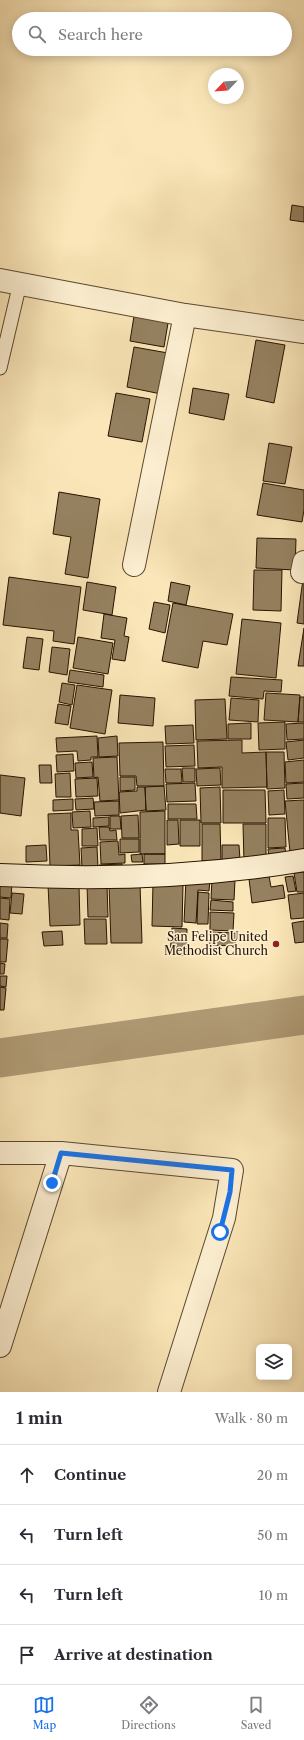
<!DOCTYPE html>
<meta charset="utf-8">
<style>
body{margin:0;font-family:"Libre Caslon Text",serif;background:#f2f2f3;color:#2b2b33}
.controls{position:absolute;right:12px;bottom:12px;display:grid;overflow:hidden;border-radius:6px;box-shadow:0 2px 10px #0003}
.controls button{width:36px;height:36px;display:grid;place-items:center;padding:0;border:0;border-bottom:1px solid #e1e1e2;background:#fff;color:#2b2b33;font:20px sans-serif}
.compass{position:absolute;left:208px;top:68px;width:36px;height:36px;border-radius:50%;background:#fff;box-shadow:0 2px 10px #0003;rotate:245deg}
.stop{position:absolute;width:12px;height:12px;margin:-9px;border:3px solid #1a73e8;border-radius:50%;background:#fff}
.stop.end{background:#1a73e8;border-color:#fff;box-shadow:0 1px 4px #0008}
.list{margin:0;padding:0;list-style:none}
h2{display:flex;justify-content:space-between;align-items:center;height:52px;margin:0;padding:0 16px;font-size:17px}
h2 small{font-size:13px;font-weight:400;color:#7c7c81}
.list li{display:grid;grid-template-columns:26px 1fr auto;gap:12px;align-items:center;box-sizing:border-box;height:60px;padding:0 16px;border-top:1px solid #e1e1e2}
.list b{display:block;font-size:15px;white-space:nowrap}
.list em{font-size:13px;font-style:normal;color:#7c7c81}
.icon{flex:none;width:22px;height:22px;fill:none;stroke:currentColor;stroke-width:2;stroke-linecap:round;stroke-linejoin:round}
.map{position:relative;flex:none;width:304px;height:1392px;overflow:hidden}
.search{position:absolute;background:#fff;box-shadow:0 2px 10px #0003;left:12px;right:12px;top:12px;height:44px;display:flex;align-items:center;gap:10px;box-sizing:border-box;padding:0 14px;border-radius:22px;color:#7c7c81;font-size:15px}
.sheet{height:292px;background:#fff}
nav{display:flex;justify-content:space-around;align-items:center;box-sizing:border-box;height:56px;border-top:1px solid #e1e1e2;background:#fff;font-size:11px;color:#7c7c81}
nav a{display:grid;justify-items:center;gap:2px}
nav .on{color:#1a73e8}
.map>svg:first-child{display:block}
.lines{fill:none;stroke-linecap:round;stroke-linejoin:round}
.river{stroke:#b29e79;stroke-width:39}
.building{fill:#958160;stroke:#271300}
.lane-casing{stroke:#5c482e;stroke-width:15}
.street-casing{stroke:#5c482e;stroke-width:24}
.secondary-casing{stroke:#271300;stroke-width:24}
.lane{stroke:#fcefd1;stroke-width:13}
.street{stroke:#fcefd1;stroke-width:22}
.secondary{stroke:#fcefd1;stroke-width:22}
.route{stroke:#1a73e8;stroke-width:5}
.poi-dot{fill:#8f2418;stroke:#fcefd1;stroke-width:1.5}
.labels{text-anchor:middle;stroke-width:3;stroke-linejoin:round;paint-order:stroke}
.poi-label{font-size:12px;fill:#271300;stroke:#fcefd1;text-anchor:end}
</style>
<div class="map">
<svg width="304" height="1392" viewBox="0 0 304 1392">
<rect width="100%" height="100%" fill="#fae6b8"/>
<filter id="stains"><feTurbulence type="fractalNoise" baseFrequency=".005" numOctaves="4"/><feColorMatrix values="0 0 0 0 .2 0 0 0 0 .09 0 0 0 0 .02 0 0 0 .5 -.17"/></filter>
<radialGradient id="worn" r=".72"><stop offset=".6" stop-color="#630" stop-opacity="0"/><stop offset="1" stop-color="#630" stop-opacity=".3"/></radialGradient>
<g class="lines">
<path class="river" d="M0 1058 304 1015"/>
</g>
<path class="building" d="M292 205 304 207V222L290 220Z
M135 310 169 317 164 347 130 341Z
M256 340 285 345 274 403 246 397Z
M134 347 168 353 161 394 127 387Z
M193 388 229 394 224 420 189 413Z
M116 393 150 399 142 442 108 436Z
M269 443 292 447 285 484 263 481Z
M263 483 304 490V510L302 522 257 515Z
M59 492 100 499 88 578 65 574 71 537 53 534Z
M257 538 296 539 295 570 256 568Z
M254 570H282L281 611 253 610Z
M9 577 81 587 74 644 53 641 54 631 3 625Z
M303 579H304V624L297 623Z
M87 582 116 587 112 615 83 610Z
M171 582 190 586 186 605 168 601Z
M154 602 170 605 165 633 149 629Z
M173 603 233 614 227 645 203 641 198 668 162 661Z
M104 614 127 618 124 636 129 637 125 661 112 659 115 640 101 638Z
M242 619 281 623 276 678 236 674Z
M304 628V666H298Z
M27 637 43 639 39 670 23 668Z
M78 637 113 643 108 674 73 668Z
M52 647 70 649 67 675 49 672Z
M70 670 104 675 103 687 68 682Z
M231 677 282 680 281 692 264 691 263 699 229 696Z
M62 683 75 685 72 705 59 702Z
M77 685 112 690 105 734 70 728Z
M266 693 300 695 298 722 264 720Z
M120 695 155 698 153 726 118 723Z
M300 697H304V722H298Z
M231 698 259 700 258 722 229 720Z
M225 699 227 739 196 740 195 700Z
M58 704 71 706 68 725 55 723Z
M285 722V749L259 750 258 723Z
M251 723V739H228V724Z
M304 723V739L287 740 286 724Z
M193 725 194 743 166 744 165 726Z
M97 736 98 757H91V760L78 761 77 751 57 752 56 738Z
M117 736 118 756 99 757 98 738Z
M242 740V753L266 752 267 787 222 788V767L198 768 197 741Z
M304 740V758L288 760 286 742Z
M163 742 164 786H137L136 776H120L119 743Z
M194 745 195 766 166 767 165 746Z
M266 752H284L285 788 267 789Z
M73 754 74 771 57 772 56 755Z
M117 757 119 800 100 801 98 777 94 778 93 758Z
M304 760V782L286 783 285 762Z
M92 762 93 777 76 778 75 763Z
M39 765H51L52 783H40Z
M182 768H195V782H183Z
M220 768 221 785 197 786 196 769Z
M165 769H181L182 783H166Z
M70 773 71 797H56L55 774Z
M0 775 25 778 21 816 0 813Z
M120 777H135V790L120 791Z
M97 778 98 796 76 797 75 779Z
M195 783 196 801 167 802 166 784Z
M304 783V798L287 799 286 784Z
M164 786 166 810 146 811 145 787Z
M137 787H145L146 810 120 813 119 792 137 791Z
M220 787 221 823H201L200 788Z
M223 790H265L266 823H223Z
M284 790 285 814 269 815 268 791Z
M93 798 94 809 76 810 75 799Z
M73 799V810L53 811V800Z
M304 800V850L290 852 285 801Z
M119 801V815L95 816 94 802Z
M168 804H196L197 819H168Z
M90 811 91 827 73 828 72 812Z
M165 811V854H140V812Z
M71 813V830H78L80 865 50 866 48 814Z
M138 815 139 838H122L121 816Z
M110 816H120L121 829H110Z
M109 817V826L93 827V818Z
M268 818H285L286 847 268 848Z
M167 820H178L179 844 167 845Z
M180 820H200V846H180Z
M202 824H220L221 860 202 861Z
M243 824H266V861L244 862Z
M99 827H109L110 831 116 830 117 840H100Z
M97 828 98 846H82V829Z
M120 839H139V852L120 853Z
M118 841 119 855 125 854V863L101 864 100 842Z
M46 845 47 861 26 862V846Z
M222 845H239L240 860 222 861Z
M97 847 98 867 82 868 81 848Z
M285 848 286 856 269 857 268 849Z
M142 854 143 862H132L131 855Z
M144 854H165V864H144Z
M122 864 123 871 100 872 99 865Z
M304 872V892H297L294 873Z
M269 876 271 887 283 885 285 898 252 903 249 879Z
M293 876 296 891 288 892 285 877Z
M186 879 210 880 209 891 198 890 196 923 184 922Z
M212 879 235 880 234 900 211 899Z
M0 881 12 882 11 898 0 897Z
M153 883 183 885 182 927 152 926Z
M140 884 142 943H111L109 885Z
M48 885H79L80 925 50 926Z
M87 885H107L108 917H88Z
M198 892 209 893 208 924H197Z
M12 893 24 894 22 914 10 913Z
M304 893V918L291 919 288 895Z
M0 898 10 899 9 920 0 919Z
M211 900 233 902V911L210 910Z
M210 912 234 913 233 931 210 930Z
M84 919H106L107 944H85Z
M304 921V942L295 943 292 923Z
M0 923 8 924 7 938H0Z
M172 928 187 929 186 955H170Z
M62 931 63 945 44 946 42 932Z
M210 932 236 933 235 946 209 945Z
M0 939H8L6 962H0Z
M0 963 5 964 4 974H0Z
M0 976H7L6 987 0 986Z
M0 987 6 988 4 1010H0Z"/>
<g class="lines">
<g class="lane-casing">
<path id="lane" d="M0 368 20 283"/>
</g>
<g class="street-casing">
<path id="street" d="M0 280 185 315 304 332
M134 565 185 315
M302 572 304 562
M0 1153H61L232 1170 224 1218 169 1392
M0 1346 61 1153"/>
</g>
<g class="secondary-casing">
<path id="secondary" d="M0 875C101 880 204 877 304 860"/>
</g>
<use href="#lane" class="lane"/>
<use href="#street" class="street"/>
<use href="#secondary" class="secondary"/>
</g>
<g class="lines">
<path class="route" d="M52 1183 61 1153 232 1170 230 1192 220 1232"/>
</g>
<circle class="poi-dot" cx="276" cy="944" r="4"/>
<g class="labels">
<g class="poi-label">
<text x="268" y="941">San Felipe United<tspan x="268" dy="14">Methodist Church</tspan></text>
</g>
</g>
<rect width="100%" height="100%" filter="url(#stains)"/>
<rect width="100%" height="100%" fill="url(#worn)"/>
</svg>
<div class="controls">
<button><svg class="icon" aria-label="layers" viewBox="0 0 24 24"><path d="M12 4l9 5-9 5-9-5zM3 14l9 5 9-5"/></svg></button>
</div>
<svg class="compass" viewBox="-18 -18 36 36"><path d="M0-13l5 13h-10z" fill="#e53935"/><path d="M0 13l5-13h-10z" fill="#7c7c81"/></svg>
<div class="stop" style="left:220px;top:1232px"></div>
<div class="stop end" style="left:52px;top:1183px"></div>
<div class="search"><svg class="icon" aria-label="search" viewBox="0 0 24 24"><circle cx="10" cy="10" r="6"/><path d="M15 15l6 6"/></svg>Search here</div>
</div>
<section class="sheet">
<h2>1 min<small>Walk · 80 m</small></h2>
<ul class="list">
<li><svg class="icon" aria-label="ahead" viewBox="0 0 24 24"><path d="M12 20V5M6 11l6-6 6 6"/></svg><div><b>Continue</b></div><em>20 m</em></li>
<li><svg class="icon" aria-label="left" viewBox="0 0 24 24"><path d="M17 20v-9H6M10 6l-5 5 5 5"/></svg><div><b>Turn left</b></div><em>50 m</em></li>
<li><svg class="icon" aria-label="left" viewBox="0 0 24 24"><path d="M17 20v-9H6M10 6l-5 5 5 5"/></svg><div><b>Turn left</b></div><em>10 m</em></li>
<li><svg class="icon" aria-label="arrive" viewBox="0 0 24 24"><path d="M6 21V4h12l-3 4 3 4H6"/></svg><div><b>Arrive at destination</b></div></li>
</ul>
</section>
<nav>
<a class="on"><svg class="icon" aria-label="map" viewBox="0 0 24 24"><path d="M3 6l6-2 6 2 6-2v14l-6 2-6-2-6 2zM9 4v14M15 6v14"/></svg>Map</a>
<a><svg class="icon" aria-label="directions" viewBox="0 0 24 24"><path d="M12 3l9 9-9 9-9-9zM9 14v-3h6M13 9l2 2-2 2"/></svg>Directions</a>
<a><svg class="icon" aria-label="saved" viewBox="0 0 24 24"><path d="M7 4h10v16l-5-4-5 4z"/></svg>Saved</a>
</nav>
